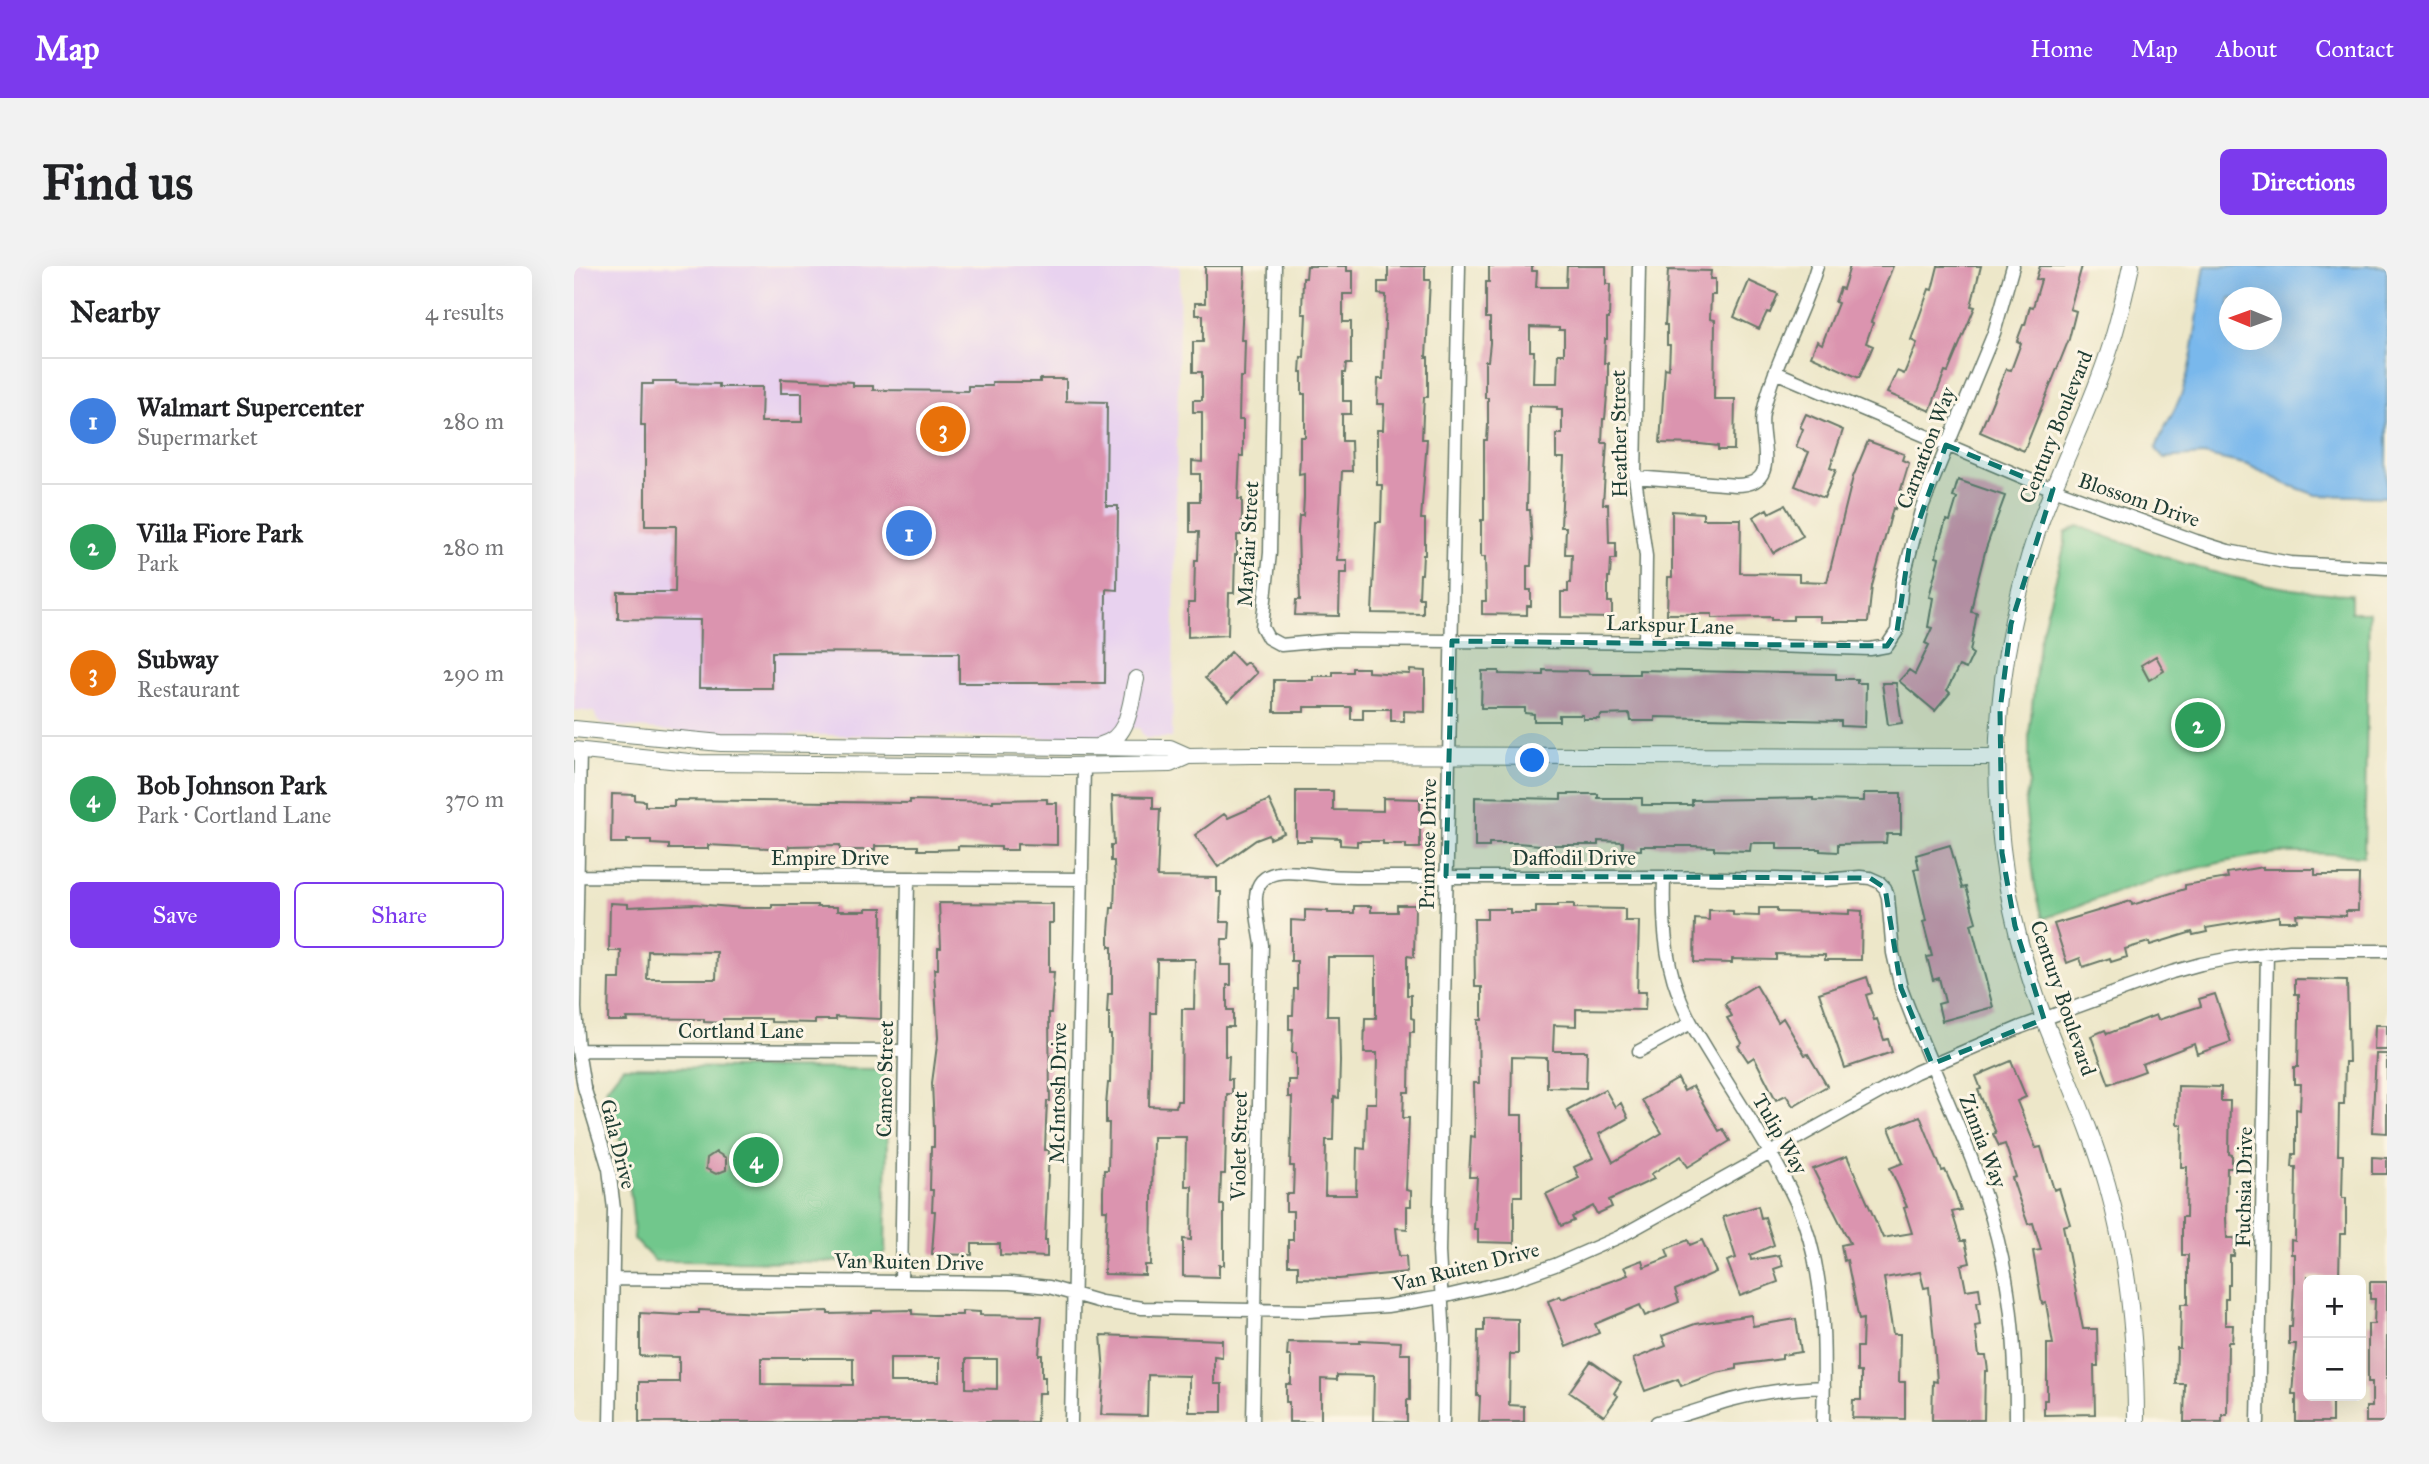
<!DOCTYPE html>
<meta charset="utf-8">
<style>
body{margin:0;font-family:"IM FELL Great Primer",serif;background:#f2f2f2;color:#202124}
.controls{position:absolute;right:21px;bottom:21px;display:grid;overflow:hidden;border-radius:10px;box-shadow:0 7px 28px #0002}
.controls button{width:63px;height:63px;display:grid;place-items:center;padding:0;border:0;border-bottom:2px solid #e0e0e0;background:#fff;color:#202124;font:35px sans-serif}
.compass{position:absolute;left:1645px;top:21px;width:63px;height:63px;border-radius:50%;background:#fff;box-shadow:0 7px 28px #0002;rotate:271deg}
.you{position:absolute;left:959px;top:495px;width:24px;height:24px;margin:-18px;border:5px solid #fff;border-radius:50%;background:#1a73e8;box-shadow:0 0 0 10px #1a73e833}
.badge{display:grid;place-items:center;width:46px;height:46px;border-radius:50%;background:#7c3aed;color:#fff;font-size:23px;font-weight:700}
.pin{position:absolute;translate:-50% -50%;border:4px solid #fff;box-shadow:0 2px 7px #0006}
.list{margin:0;padding:0;list-style:none}
h2{display:flex;justify-content:space-between;align-items:center;height:91px;margin:0;padding:0 28px;font-size:30px}
h2 small{font-size:23px;font-weight:400;color:#757577}
.list li{display:grid;grid-template-columns:46px 1fr auto;gap:21px;align-items:center;box-sizing:border-box;height:126px;padding:0 28px;border-top:2px solid #e0e0e0}
.list b{display:block;font-size:26px;white-space:nowrap}
.list p{margin:0;font-size:23px;white-space:nowrap;color:#757577}
.list em{font-size:23px;font-style:normal;color:#757577}
.actions{display:flex;gap:14px;padding:21px 28px}
.actions a{flex:1;padding:16px 0;border:2px solid #7c3aed;border-radius:10px;text-align:center;font-size:24px;color:#7c3aed}
.actions .main{background:#7c3aed;color:#fff}
.map{position:relative;flex:none;width:1813px;height:1156px;overflow:hidden;border-radius:10px}
header{display:flex;align-items:center;gap:42px;box-sizing:border-box;height:98px;padding:0 35px;background:#7c3aed;color:#fff}
header strong{font-size:33px}
nav{display:flex;gap:38px;margin-inline-start:auto;font-size:24px}
.intro{display:flex;align-items:center;justify-content:space-between;box-sizing:border-box;height:168px;padding:0 42px}
h1{margin:0;font-size:49px}
.button{padding:18px 32px;border-radius:10px;background:#7c3aed;color:#fff;font-size:24px;font-weight:700}
main{display:flex;gap:42px;padding:0 42px}
aside{flex:1;background:#fff;border-radius:10px;box-shadow:0 7px 28px #0002}
.map>svg:first-child{display:block}
.built{fill:#e8d2ef}
.green{fill:#71c78c;stroke:#488260;stroke-width:2}
.water{fill:#79b8ec;stroke:#4c7a90;stroke-width:2;fill-rule:evenodd}
.building{fill:#db94af;fill-rule:evenodd}
.lines{fill:none;stroke-linecap:round;stroke-linejoin:round}
.minor-casing{stroke:#677868;stroke-width:15}
.tertiary-casing{stroke:#677868;stroke-width:18}
.minor{stroke:#fff;stroke-width:12}
.tertiary{stroke:#fff;stroke-width:16}
.marked{fill:#0f766e;fill-opacity:0.2;stroke:#0f766e;stroke-width:5;stroke-dasharray:14 9;stroke-linejoin:round}
.labels{text-anchor:middle;stroke-width:6;stroke-linejoin:round;paint-order:stroke}
.street-label{font-size:21px;fill:#1f3d34;stroke:#fcf5e5}
</style>
<header>
<strong>Map</strong>
<nav><a>Home</a><a>Map</a><a>About</a><a>Contact</a></nav>
</header>
<div class="intro"><h1>Find us</h1><a class="button">Directions</a></div>
<main>
<aside>
<h2>Nearby<small>4 results</small></h2>
<ul class="list">
<li><span class="badge" style="background:#3f7fe0">1</span><div><b>Walmart Supercenter</b><p>Supermarket</p></div><em>280 m</em></li>
<li><span class="badge" style="background:#2e9e5b">2</span><div><b>Villa Fiore Park</b><p>Park</p></div><em>280 m</em></li>
<li><span class="badge" style="background:#e8710a">3</span><div><b>Subway</b><p>Restaurant</p></div><em>290 m</em></li>
<li><span class="badge" style="background:#2e9e5b">4</span><div><b>Bob Johnson Park</b><p>Park · Cortland Lane</p></div><em>370 m</em></li>
</ul>
<div class="actions"><a class="main">Save</a><a>Share</a></div>
</aside>
<div class="map">
<svg width="1813" height="1156" viewBox="0 0 1813 1156">
<rect width="100%" height="100%" fill="#fcf5e5"/>
<filter id="ink" filterUnits="userSpaceOnUse"><feTurbulence type="fractalNoise" baseFrequency=".0143" numOctaves="2"/><feDisplacementMap in="SourceGraphic" scale="14" xChannelSelector="R" yChannelSelector="G"/><feConvolveMatrix kernelMatrix="1 2 1 2 8 2 1 2 1" color-interpolation-filters="sRGB"/></filter>
<filter id="wash" filterUnits="userSpaceOnUse"><feTurbulence type="fractalNoise" baseFrequency=".00686" numOctaves="4" result="noise"/><feDisplacementMap in="SourceGraphic" scale="28" xChannelSelector="R" yChannelSelector="G"/><feGaussianBlur stdDeviation="1.57" result="paint"/><feColorMatrix in="noise" values="0 0 0 0 0 0 0 0 0 0 0 0 0 0 0 0 0 1.4 0 .05"/><feComposite in="paint" operator="in"/></filter>
<g filter="url(#wash)">
<rect width="100%" height="100%" fill="#ede7c9"/>
<path class="built" d="M0 0H606L598 472H571L565 462H545L532 473 111 467 28 458 23 454 20 446 0 444Z"/>
<path class="green" d="M1504 260C1593 293 1681 326 1777 328V346H1795L1790 590C1761 589 1722 584 1694 588 1616 599 1543 625 1469 653L1461 621 1454 565 1451 537 1455 518V469L1465 376 1491 278V267Z
M49 801 304 803 314 813 311 986 301 996 81 995 60 973C59 920 47 873 32 823Z"/>
<path class="water" d="M1631 0H1813V231L1742 229 1712 218 1674 199 1629 189 1590 192 1582 183C1588 162 1602 145 1609 124 1622 84 1623 41 1631 0ZM1656 32H1698V74H1656Z"/>
<g id="blocks">
<path class="building" d="M631 0H671L667 74H671L670 111H666L665 154H669V190H666L664 233H668V249L667 269H663V289H661L660 327H655L654 369 614 371V337H620L621 294H624L625 266H616V235H626V208H618V195L628 196V146H619V134H628V106H619V76H629V49H621V37H631Z
M733 0H773V5H779V28H769V56H777V98H772L771 107H769V135H777V148H768V175H777L778 205H768L763 294H773V307H766L765 350 721 349 722 334H726L724 265 725 250H729L730 232V207L725 208 726 192V171H731V128H728V106H726L727 91 730 92 732 48H728L729 12H732Z
M814 0H851V14H856L852 91H854V131H850L849 149 848 173H853L847 253H851V289H849L848 308H846L845 332H849V348L798 347 802 256H807L808 219H803V164H809L810 138H803L804 113H809L812 29 804 28V16H814Z
M915 0H958V5H963L962 21H992L993 0H1032V18H1036L1035 53H1033V73H1031L1030 97H1034V118L1031 153H1029L1028 177H1033L1029 238H1034L1035 277H1042V293H1037L1036 311H1034V336H1038V352L987 351V326H994V317H997L998 288H991L992 261H987L990 192H982V168H988V144H983V141L955 140 953 244H956L958 276 957 300H953V324H957V340H953V349L908 348V335H912L911 291H907V254H910V174H913L914 159V132H911V95H914L916 77V52H912V16H915ZM956 61 985 62V64H990V88H984L983 117H959L960 85H956Z
M1276 0H1319L1297 56 1299 57 1292 77 1299 80 1285 112 1237 90 1243 75 1248 78 1264 37 1261 36 1266 22 1269 23Z
M1364 0H1407L1397 40 1401 41 1374 106 1371 105 1356 145 1313 127 1323 105 1330 108 1343 77 1337 74 1355 23 1358 24Z
M1466 0H1508L1496 43 1502 45 1495 73 1450 185 1406 166 1432 103 1437 104 1447 77 1443 75 1449 59H1451L1456 40 1459 41 1467 14 1462 13Z
M1094 4 1137 5 1136 13H1141V29H1137L1136 53 1141 54 1140 133H1161L1160 184H1144V180L1126 178 1086 177 1091 102 1095 103 1096 79H1093V59H1091Z
M1175 15 1204 28 1196 47 1193 46 1185 63 1160 51Z
M207 113 279 116V120H299V124L394 125V120H418V116H466V113H492V135L533 136 532 240H544L543 324 532 323 531 417H385V387L198 386V422H125L126 354 44 353V326H101L102 260H71V159H67L68 118H79V115H102V117L145 118V121H188L187 156H228V127H207Z
M1232 148 1269 164 1256 202 1262 204 1250 232 1221 220 1235 186 1222 181 1229 163 1226 161Z
M1294 175 1330 188 1328 194 1335 197 1321 243 1319 242 1298 320 1294 356H1246V350H1219V354H1197V351L1138 352V348H1093L1094 311H1098V245L1129 247V253H1167L1166 307 1225 308V315L1253 316 1279 211Z
M1384 214 1431 230 1412 282 1401 325 1397 346 1403 347 1396 386 1399 388 1392 403 1385 400 1373 424 1376 427 1361 445 1325 415 1335 404 1341 408 1355 379 1351 377 1358 362 1354 361 1359 332 1355 331 1365 292 1362 291 1364 280 1372 254 1376 255 1383 232 1379 231Z
M1211 239 1229 270 1199 287 1179 251 1193 243 1195 247Z
M657 386 669 399 673 396 683 407 654 436 631 412Z
M1582 390 1590 405 1575 414 1567 399Z
M778 402H794V406L811 407 836 408V404L851 405V446L830 445V455H817V443H789V453H777V441H730V446H700V414H739V410H759V406H778Z
M969 404 1014 405 1015 408H1065V404L1262 408V413H1283V417H1292L1291 461 1267 460V455L1081 451V455H1057L1056 448 1026 449 1025 453H1009V449H985V455H960V448L951 447V442H907L908 405H925V408L969 409Z
M1308 417H1322L1328 457 1314 459Z
M722 525H759V544L809 545V532L846 533V582H832V578H809V575H783V580L766 579V572L737 571V575H722Z
M1290 527H1327V568H1313L1312 577 1264 578V586L1246 585V583H1203V577H1177L1176 585 1140 584V581L1117 580H1067V584H1049V576L1024 575V579H980V583L966 582V579L943 577H915V581H901V531L987 533V528H1024V532H1068V539H1118V534L1239 532V534L1290 535Z
M38 528 61 529V534L71 535V540H100V534L336 537V534L419 536V534L473 533V537H483V579L443 578V584H427V581L384 580V583L360 584H344V580H301V584H266V579L215 580V583L134 579V583H95V579L77 578V574H53V577H37Z
M538 530 579 531V543H586L583 611 643 612V626H647L646 656H656L655 673H648L647 699H657V719H653V744H659V761H651V790H655L654 813H658V828H653L651 908H647L646 939H650V999H645V1011L609 1010V973L617 974 618 920H611L612 871H579L577 999H571V1009L530 1008 533 944H529V926L530 904H534L535 857H532V839L534 817H536L537 769H535V747H533L534 728H538V681H535V665L537 642H540L541 616 540 595H537V579H540ZM583 693H621L620 743H608L607 835H603L602 841 575 840 577 747H582Z
M695 534 710 567 696 573 695 569 682 574 644 601 621 569 650 548 654 552Z
M1376 579 1388 622 1392 621 1402 656 1397 658 1419 741 1368 755 1364 738 1371 736 1365 712 1359 714 1353 691 1358 690 1349 656 1352 655 1340 603 1345 602 1342 589Z
M1689 601V603H1741V609H1785L1784 645H1772V650L1722 648 1723 655H1705V650L1632 662 1633 666 1619 669 1618 666 1576 679 1575 676 1551 683 1553 691 1537 696 1536 692 1509 701 1506 692 1493 697 1480 658 1557 635 1558 639 1611 623V619L1654 612 1653 607Z
M36 637 54 638V641L121 638 169 642H198V639H243V641H263V645H292V642H308L307 753 262 751V754H241V757L197 756V753H149V757L130 756V753L52 752 53 755H34L35 713H46L47 685H35ZM74 685 143 686 142 713H73Z
M365 637 479 638V657H475V706H480L477 747H475L476 835H473L472 857 471 884H475L471 974H473V991L426 989V978H398V989L358 988 361 945H358L359 924H356L357 881H360V862L358 817 364 772 360 703H364V682H367Z
M984 638H1000V642L1051 643V655H1065L1063 726H1072L1071 744 1002 743V760L980 759 979 785H1013L1012 822 973 821V792L938 791 937 849H948V930H940V977L904 976V963H900L903 911H895L897 870 901 871 900 817H905L904 754H908V721H901L900 653H913V643H936V647H962V640H984Z
M823 639H841L840 691 833 690V729H837V752L840 753V766H836L835 826H830L829 852H835L832 924 837 925V940H833V963L822 962 825 990H832L833 1006 765 1013 724 1012V999H714V974H719V945H712V928H719L720 900H716L718 831H714V814H722V787H718L719 763H715V749H719L720 723H723V695H717V654L731 655V644L754 645V647H780V640H797V646H823ZM754 691H802V752H791L790 787H803L802 837H792L791 883 783 882 782 929H751L752 874H759L760 831 765 832 766 795 765 750H753Z
M1185 642H1203V646L1246 647 1275 648V644L1288 645 1287 694H1251V689L1202 688V694L1158 693V697L1120 696 1121 653 1135 654V644L1159 645V649L1185 650Z
M1293 711 1298 727 1292 729 1300 754 1303 753 1310 774 1314 773 1318 786 1271 802 1245 727Z
M1721 713 1773 714 1775 796H1771L1770 838H1765L1764 889H1769L1768 932H1772V968H1766L1765 1011H1734V1130H1758V1156H1722V1128H1718L1722 1078H1715V1061H1718L1720 1017V988H1717V974L1721 975 1722 901H1718L1719 888H1722V843L1726 844 1727 818H1720V801H1724L1725 751V728H1721Z
M1182 719 1204 756 1209 752 1231 789 1234 788 1253 820 1219 840 1212 829 1202 834 1180 791 1174 795 1164 780 1168 777 1153 752 1158 750 1151 738Z
M1641 728 1657 776 1623 788 1620 778 1568 798 1571 805 1535 818 1517 770 1531 764 1533 768 1582 749 1584 754 1627 740 1625 733Z
M1801 759H1813V784H1800Z
M1802 788H1813V867L1798 866Z
M1437 795 1452 831 1443 835 1462 882 1467 881 1480 924 1485 922 1496 958 1489 960 1509 1063H1523L1524 1100H1520L1521 1148 1470 1149V1134H1473V1078H1479L1472 1037 1468 1038 1459 985 1467 984 1459 957 1454 958 1444 930 1438 912 1442 911 1431 878 1425 880 1419 868 1422 867 1404 824 1407 823 1402 810Z
M1104 813 1110 825 1119 820 1145 865 1149 863 1156 875 1114 901 1107 890 1077 908 1080 913 1035 934 1038 941 1023 948 1019 940 998 951 1000 955 987 960 972 928 1005 912 1000 901 1019 892 993 844 1031 823 1041 841 1047 837 1054 852 1025 868 1039 896 1088 867 1068 834Z
M1604 820 1647 821V835H1656L1655 888 1658 889V902H1653L1652 952 1653 972H1661L1660 990H1656V1019H1654V1033H1651V1059H1659L1658 1076H1654L1653 1149H1648V1156H1610L1611 1118H1602L1603 1082H1606L1607 1038H1614V989H1608V951H1612L1613 901H1607L1608 859 1603 858Z
M1346 850 1368 905 1371 904 1381 926 1387 944 1378 946 1387 975H1391L1396 997 1387 999 1392 1024 1405 1022 1407 1036H1403L1406 1059 1401 1060 1405 1090H1412L1414 1105H1411L1410 1154H1358L1359 1115 1363 1116 1360 1075 1355 1021 1350 1022 1346 1006 1310 1012 1319 1068H1326L1325 1116H1331V1153L1278 1152 1279 1134H1287V1106H1283V1081H1288L1289 1053 1285 1054 1273 994 1270 995 1267 979 1276 977 1239 903 1273 890 1309 972 1338 967 1330 942 1333 941 1316 902 1329 897 1315 862Z
M142 886 152 892V904L142 908 132 903 133 892Z
M1798 891 1813 892V908H1798Z
M1184 940 1187 952 1191 951 1200 979 1176 989 1177 994 1205 989 1209 1000 1200 1003 1204 1016 1166 1030 1153 995 1162 992 1149 951Z
M1114 974 1116 979 1128 974 1142 1006 1101 1024 1105 1036 1071 1050 1066 1039 1021 1058 1025 1067 992 1081 974 1035 986 1030 988 1033 1054 1009 1050 1001 1068 994 1070 1001 1095 991 1092 983Z
M1796 1016H1813V1156H1792V1141H1798V1116H1794V1058H1800L1801 1033H1796Z
M125 1044 187 1047 254 1045V1048L298 1047V1045L338 1044V1048L359 1049H388V1045L406 1046V1049L468 1050 465 1089H468V1111H471V1127H464L463 1156H65V1116H105V1091L66 1090V1047L106 1049V1047H125ZM187 1092H279V1119L187 1118ZM316 1092H365V1116H316ZM392 1093H423V1123L392 1122Z
M1177 1049 1179 1060 1222 1053 1227 1086 1208 1089V1093L1163 1099V1103L1142 1107 1107 1120 1104 1113 1071 1125 1059 1093 1092 1080 1088 1070 1121 1058Z
M910 1052 944 1053V1088H936L935 1139 950 1140V1156H905L906 1130H903L904 1065H910Z
M527 1069 648 1074V1091L640 1090V1118H648V1146H615V1110L574 1109 573 1150 527 1149 530 1106Z
M786 1074 827 1076 826 1088H836V1134H833V1156L799 1155 800 1110 763 1109V1114L747 1113V1156H715V1136H712V1118H717V1090H713L714 1076 786 1077Z
M1017 1095 1047 1116 1040 1127 1044 1130 1030 1150 995 1126Z"/>
</g>
</g>
<g filter="url(#ink)">
<use href="#blocks" fill-opacity="0" stroke="#677868" stroke-width="2"/>
<g class="lines">
<g class="minor-casing">
<path id="minor" d="M701 0 696 287 688 361 694 372 707 379 763 374 1100 377 1296 383 1313 380 1323 365 1328 317 1348 241 1420 67 1439 0
M1065 0 1061 211 1072 290 1071 376
M1201 106 1458 215 1622 275 1654 285 1716 297 1813 302
M1061 211 1162 219C1210 219 1183 173 1189 147 1200 95 1229 50 1243 0
M6 484 1 742 4 784 10 821 35 903 40 943 36 1156
M4 610 508 613
M1090 611C1089 651 1090 690 1104 727 1113 754 1130 778 1144 802 1171 846 1200 889 1222 936 1253 1004 1251 1083 1249 1156
M4 784 331 785
M1065 785 1117 757
M39 1013 436 1017 475 1021 527 1036 568 1042 735 1045 813 1040 868 1031 936 1015 981 999 1045 971 1342 806 1447 761 1598 706 1627 698 1663 691 1716 685H1813
M327 1015 334 612
M497 1156 510 500
M679 1156 688 679C686 664 681 645 682 630 685 594 733 609 756 610 768 611 781 611 794 611H1090L1250 614 1286 611 1296 612 1305 616 1311 622 1314 631 1319 687 1327 722C1357 805 1401 885 1423 971 1439 1032 1442 1093 1442 1156
M869 1156 870 1072 865 986 885 0
M1083 1156C1109 1150 1132 1141 1157 1134 1188 1126 1218 1122 1250 1121
M1684 1156 1693 687"/>
</g>
<g class="tertiary-casing">
<path id="tertiary" d="M1557 0C1551 27 1545 55 1536 82 1517 143 1486 200 1465 260 1435 348 1420 440 1424 532 1427 609 1444 684 1471 755 1492 809 1517 862 1533 918 1555 996 1562 1075 1562 1156
M0 463 147 477 588 482H596L614 490
M527 479C556 472 556 437 562 413
M0 484 125 497 492 500 596 498 614 490 678 489 1423 491"/>
</g>
<use href="#minor" class="minor"/>
<use href="#tertiary" class="tertiary"/>
</g>
</g>
<path class="marked" d="M1372 179 1479 223 1437 358 1426 444 1428 587 1441 660 1470 753 1358 798 1327 722 1311 622 1296 612 872 610 878 375 1313 380 1323 365 1335 283Z"/>
<g class="labels">
<g class="street-label">
<text transform="translate(1482 161) rotate(-68)" y="7">Century Boulevard</text>
<text transform="translate(1045 168) rotate(-91)" y="7">Heather Street</text>
<text transform="translate(1352 182) rotate(-69)" y="7">Carnation Way</text>
<text transform="translate(1565 234) rotate(19)" y="7">Blossom Drive</text>
<text transform="translate(674 278) rotate(-87)" y="7">Mayfair Street</text>
<text transform="translate(1096 359) rotate(2)" y="7">Larkspur Lane</text>
<text transform="translate(854 578) rotate(-89)" y="7">Primrose Drive</text>
<text x="256" y="599">Empire Drive</text>
<text x="1000" y="599">Daffodil Drive</text>
<text transform="translate(1489 732) rotate(71)" y="7">Century Boulevard</text>
<text x="167" y="772">Cortland Lane</text>
<text transform="translate(311 813) rotate(-89)" y="7">Cameo Street</text>
<text transform="translate(484 827) rotate(-89)" y="7">McIntosh Drive</text>
<text transform="translate(1206 868) rotate(60)" y="7">Tulip Way</text>
<text transform="translate(1409 875) rotate(69)" y="7">Zinnia Way</text>
<text transform="translate(44 878) rotate(76)" y="7">Gala Drive</text>
<text transform="translate(665 880) rotate(-89)" y="7">Violet Street</text>
<text transform="translate(1670 921) rotate(-89)" y="7">Fuchsia Drive</text>
<text transform="translate(335 996) rotate(1)" y="7">Van Ruiten Drive</text>
<text transform="translate(892 1001) rotate(-14)" y="7">Van Ruiten Drive</text>
</g>
</g>
</svg>
<div class="controls">
<button>+</button>
<button>−</button>
</div>
<svg class="compass" viewBox="-18 -18 36 36"><path d="M0-13l5 13h-10z" fill="#e53935"/><path d="M0 13l5-13h-10z" fill="#757577"/></svg>
<div class="you"></div>
<div class="pin badge" style="left:335px;top:267px;background:#3f7fe0">1</div>
<div class="pin badge" style="left:1624px;top:459px;background:#2e9e5b">2</div>
<div class="pin badge" style="left:369px;top:163px;background:#e8710a">3</div>
<div class="pin badge" style="left:182px;top:894px;background:#2e9e5b">4</div>
</div>
</main>
